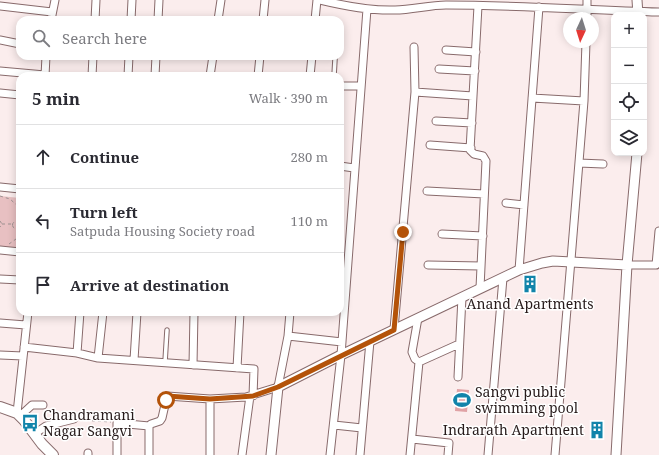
<!DOCTYPE html>
<meta charset="utf-8">
<style>
body{margin:0;font-family:"Noto Serif",serif;background:#f7f7f7;color:#2b2b33}
.controls{position:absolute;right:12px;top:12px;display:grid;overflow:hidden;border-radius:8px;box-shadow:0 2px 10px #0003}
.controls button{width:36px;height:36px;display:grid;place-items:center;padding:0;border:0;border-bottom:1px solid #e1e1e2;background:#fff;color:#2b2b33;font:20px sans-serif}
.compass{position:absolute;left:563px;top:12px;width:36px;height:36px;border-radius:50%;background:#fff;box-shadow:0 2px 10px #0003;rotate:184deg}
.stop{position:absolute;width:12px;height:12px;margin:-9px;border:3px solid #b45309;border-radius:50%;background:#fff}
.stop.end{background:#b45309;border-color:#fff;box-shadow:0 1px 4px #0008}
.list{margin:0;padding:0;list-style:none}
h2{display:flex;justify-content:space-between;align-items:center;height:52px;margin:0;padding:0 16px;font-size:17px}
h2 small{font-size:13px;font-weight:400;color:#7c7c81}
.list li{display:grid;grid-template-columns:26px 1fr auto;gap:12px;align-items:center;box-sizing:border-box;height:64px;padding:0 16px;border-top:1px solid #e1e1e2}
.list b{display:block;font-size:15px;white-space:nowrap}
.list p{margin:0;font-size:13px;white-space:nowrap;color:#7c7c81}
.list em{font-size:13px;font-style:normal;color:#7c7c81}
.icon{flex:none;width:22px;height:22px;fill:none;stroke:currentColor;stroke-width:2;stroke-linecap:round;stroke-linejoin:round}
.map{position:relative;flex:none;width:659px;height:455px;overflow:hidden}
.search{position:absolute;background:#fff;box-shadow:0 2px 10px #0003;left:16px;top:16px;width:328px;height:44px;display:flex;align-items:center;gap:10px;box-sizing:border-box;padding:0 14px;border-radius:12px;color:#7c7c81;font-size:15px}
.panel{position:absolute;background:#fff;box-shadow:0 2px 10px #0003;left:16px;top:72px;width:328px;height:244px;border-radius:12px}
.map>svg:first-child{display:block}
.green{fill:#e8c0c2}
.water{fill:#e0a2a5}
.lines{fill:none;stroke-linecap:round;stroke-linejoin:round}
.service-casing{stroke:#886a6b;stroke-width:5.5}
.minor-casing{stroke:#886a6b;stroke-width:9}
.tertiary-casing{stroke:#886a6b;stroke-width:11}
.secondary-casing{stroke:#886a6b;stroke-width:12}
.path{stroke:#9d9090;stroke-width:1;stroke-dasharray:3 3;stroke-linecap:butt}
.service{stroke:#fff;stroke-width:3.5}
.minor{stroke:#fff;stroke-width:7}
.tertiary{stroke:#fff;stroke-width:9}
.secondary{stroke:#fff;stroke-width:10}
.route{stroke:#b45309;stroke-width:5}
.labels{text-anchor:middle;stroke-width:3;stroke-linejoin:round;paint-order:stroke}
.poi-label{font-size:14px;fill:#271b1b;stroke:#fff;text-anchor:start}
</style>
<div class="map">
<svg width="659" height="455" viewBox="0 0 659 455">
<rect width="100%" height="100%" fill="#fbeded"/>
<path class="green" d="M0 196 20 198V252L0 249Z"/>
<path class="water" d="M457 389 469 390 467 412 455 411Z"/>
<g class="lines">
<g class="service-casing">
<path id="service" d="M334 76 335 59
M165 362 167 330"/>
</g>
<g class="minor-casing">
<path id="minor" d="M320 0C345 6 370 11 395 10 412 10 429 5 446 5 517 5 588 10 659 12
M0 6 52 12
M478 6 470 150 474 154 483 156 486 161 480 288
M587 18V0
M51 20 55 0
M95 20 96 0
M131 20 132 0
M158 20 159 0
M218 20 221 0
M263 20 265 0
M315 20 317 0
M0 40 20 44
M446 50 476 52
M439 69 475 71
M0 71 45 75
M45 76 46 56
M92 76 93 56
M128 76 129 56
M155 76 156 56
M210 76 213 56
M258 76 260 56
M310 76 312 56
M340 86H361
M415 92 473 96
M0 93 20 95
M532 98 584 101
M436 121 472 123
M430 145 471 148
M579 163 603 164
M340 166 354 168
M0 187 20 189
M427 191 484 194
M506 203 524 205
M442 234 483 236
M0 250 20 252
M428 265 481 266
M627 265H656L659 231
M519 270 539 7
M0 279 20 280
M418 318 412 352 415 359 419 362
M0 323 26 325
M394 329 415 92 414 47
M288 336 342 342
M24 347 77 353 98 358 254 369 253 396
M77 353 80 312
M0 355 23 356
M98 358 103 312
M134 360 137 312
M419 362 459 344
M193 365 194 312
M237 368 240 312
M458 377 462 297
M210 399V455
M17 413 28 312
M20 416 32 405H43
M334 425 362 428
M34 434 46 426 74 419
M412 439 449 443 448 455
M88 455V453
M117 455V423L149 426
M149 455V426L151 424 160 421 162 418 167 396 210 399 246 397 278 387 288 336 290 312
M242 455 250 396
M330 455 341 355 367 9
M360 455 370 341
M410 455 419 362
M488 455 503 278
M555 455 584 101 586 42"/>
</g>
<g class="tertiary-casing">
<path id="tertiary" d="M637 0 638 15
M271 455 278 387 341 355 519 270 542 263 553 261 627 265
M616 455 627 265 637 153"/>
</g>
<g class="secondary-casing">
<path id="secondary" d="M0 407 17 413 24 420 42 444 53 455"/>
</g>
<path class="path" d="M0 196 10 199 20 208
M0 221 2 224 0 227
M12.5 225a3.5 3.5 0 1 1 7 0a3.5 3.5 0 1 1-7 0Z
M2 224H11
M9 244 16 239 20 234
M80 420 111 422"/>
<use href="#service" class="service"/>
<use href="#minor" class="minor"/>
<use href="#tertiary" class="tertiary"/>
<use href="#secondary" class="secondary"/>
</g>
<g class="lines">
<path class="route" d="M166 400 167 396 210 399 253 396 278 387 394 330 403 232"/>
</g>
<defs>
<g id="building-bare" transform="scale(1.38)"><path d="M-4-6H4V6H1V3H-1V6H-4ZM-2.5-4.3h1.7v1.8h-1.7ZM.8-4.3h1.7v1.8H.8ZM-2.5-1h1.7V.8h-1.7ZM.8-1h1.7V.8H.8Z" fill="#1184aa" stroke="#fff" stroke-width="2.5" paint-order="stroke"/></g>
<g id="stadium-bare" transform="scale(1.38)"><path d="M0-5a6.5 5 0 1 0 0 10a6.5 5 0 1 0 0-10ZM-3.5-1.8h7v3.6h-7Z" fill="#1184aa" stroke="#fff" stroke-width="2.5" paint-order="stroke"/></g>
<g id="bus-bare" transform="scale(1.38)"><path d="M-5-6H5V4H4V6H2V4H-2V6H-4V4H-5ZM-3.5-4V0h7V-4ZM-3.5 1.2v1.5H-2V1.2ZM2 1.2v1.5H3.5V1.2Z" fill="#1184aa" stroke="#fff" stroke-width="2.5" paint-order="stroke"/></g>
</defs>
<g fill-rule="evenodd">
<use href="#building-bare" x="530" y="284"/>
<use href="#stadium-bare" x="462" y="400"/>
<use href="#bus-bare" x="30" y="423"/>
<use href="#building-bare" x="597" y="430"/>
</g>
<g class="labels">
<g class="poi-label">
<text x="530" y="309" text-anchor="middle">Anand Apartments</text>
<text x="475" y="397">Sangvi public<tspan x="475" dy="16">swimming pool</tspan></text>
<text x="43" y="420">Chandramani<tspan x="43" dy="16">Nagar Sangvi</tspan></text>
<text x="584" y="435" text-anchor="end">Indrarath Apartment</text>
</g>
</g>
</svg>
<div class="controls">
<button>+</button>
<button>−</button>
<button><svg class="icon" aria-label="locate" viewBox="0 0 24 24"><circle cx="12" cy="12" r="6"/><path d="M12 2v4M12 18v4M2 12h4M18 12h4"/></svg></button>
<button><svg class="icon" aria-label="layers" viewBox="0 0 24 24"><path d="M12 4l9 5-9 5-9-5zM3 14l9 5 9-5"/></svg></button>
</div>
<svg class="compass" viewBox="-18 -18 36 36"><path d="M0-13l5 13h-10z" fill="#e53935"/><path d="M0 13l5-13h-10z" fill="#7c7c81"/></svg>
<div class="stop" style="left:166px;top:400px"></div>
<div class="stop end" style="left:403px;top:232px"></div>
<div class="search"><svg class="icon" aria-label="search" viewBox="0 0 24 24"><circle cx="10" cy="10" r="6"/><path d="M15 15l6 6"/></svg>Search here</div>
<section class="panel">
<h2>5 min<small>Walk · 390 m</small></h2>
<ul class="list">
<li><svg class="icon" aria-label="ahead" viewBox="0 0 24 24"><path d="M12 20V5M6 11l6-6 6 6"/></svg><div><b>Continue</b></div><em>280 m</em></li>
<li><svg class="icon" aria-label="left" viewBox="0 0 24 24"><path d="M17 20v-9H6M10 6l-5 5 5 5"/></svg><div><b>Turn left</b><p>Satpuda Housing Society road</p></div><em>110 m</em></li>
<li><svg class="icon" aria-label="arrive" viewBox="0 0 24 24"><path d="M6 21V4h12l-3 4 3 4H6"/></svg><div><b>Arrive at destination</b></div></li>
</ul>
</section>
</div>
